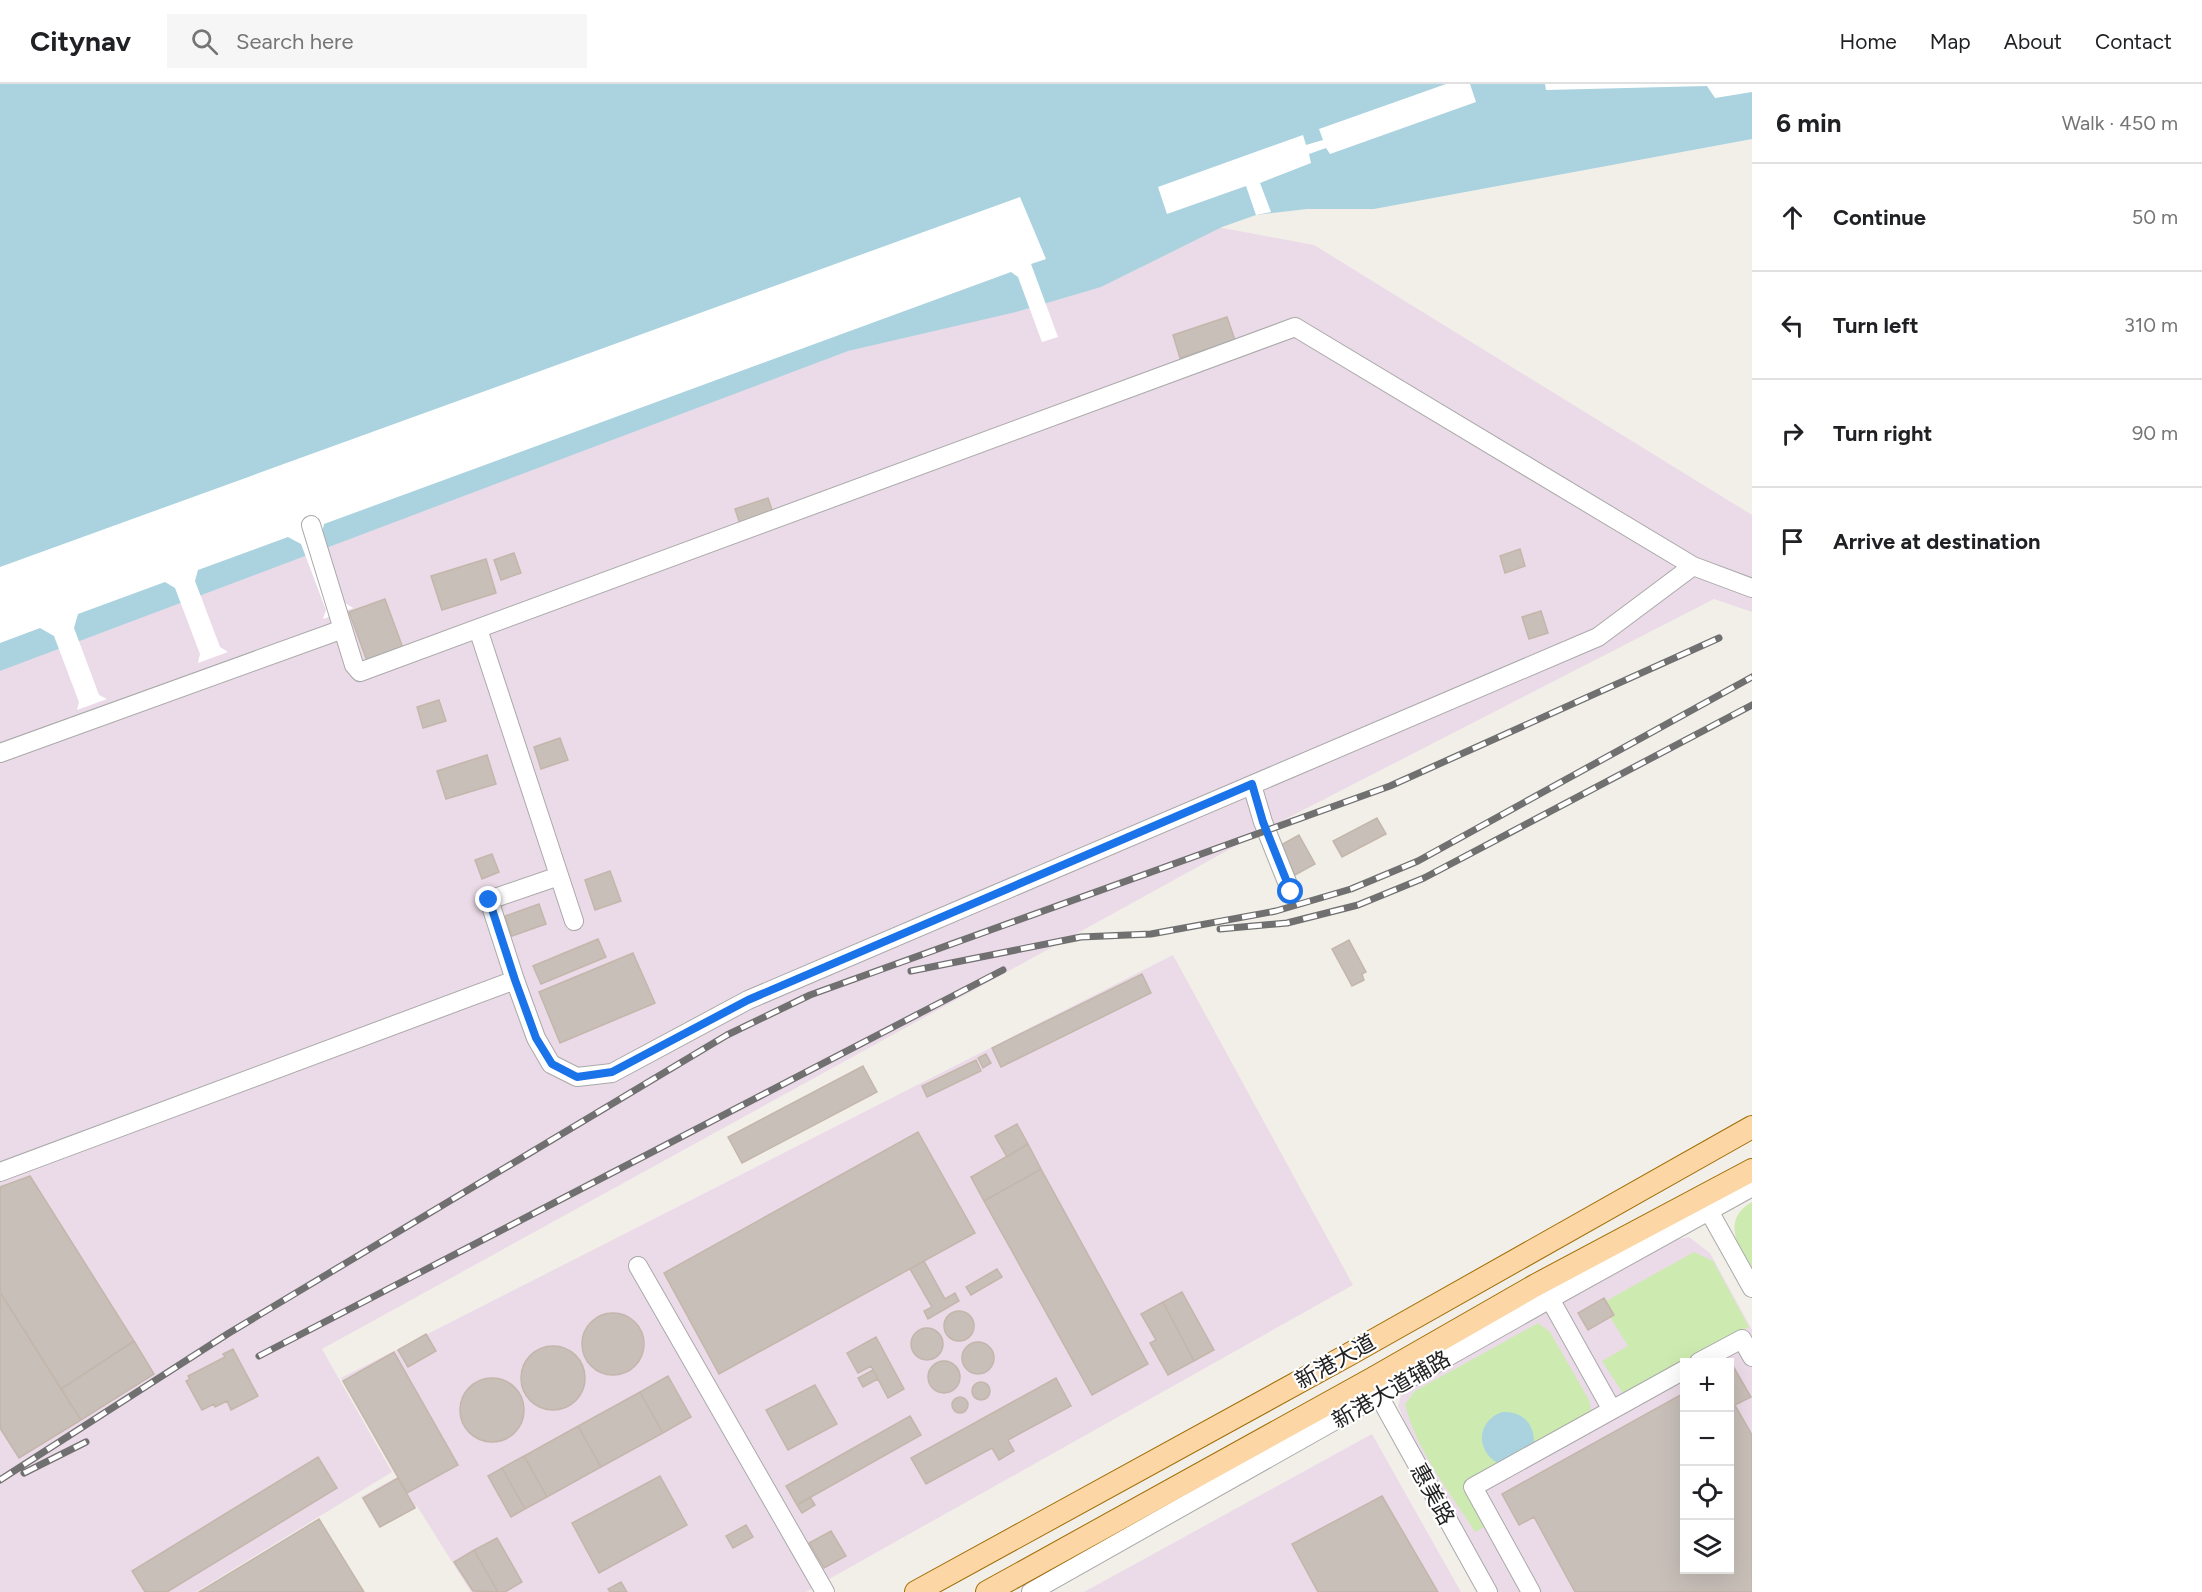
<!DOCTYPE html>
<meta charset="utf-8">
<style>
body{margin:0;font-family:Figtree,"Noto Sans SC",sans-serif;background:#f6f6f6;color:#202124}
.controls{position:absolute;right:18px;bottom:18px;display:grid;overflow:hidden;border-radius:0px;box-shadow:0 6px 24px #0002}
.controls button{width:54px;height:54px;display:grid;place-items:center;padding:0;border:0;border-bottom:2px solid #e0e0e0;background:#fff;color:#202124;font:30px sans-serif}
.stop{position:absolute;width:18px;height:18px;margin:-14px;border:4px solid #1a73e8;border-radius:50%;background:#fff}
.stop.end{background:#1a73e8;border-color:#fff;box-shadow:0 2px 6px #0008}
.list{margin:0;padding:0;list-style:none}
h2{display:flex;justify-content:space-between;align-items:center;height:78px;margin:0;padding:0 24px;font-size:26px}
h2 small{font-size:20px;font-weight:400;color:#757577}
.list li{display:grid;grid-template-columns:39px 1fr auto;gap:18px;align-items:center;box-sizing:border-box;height:108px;padding:0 24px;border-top:2px solid #e0e0e0}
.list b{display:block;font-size:22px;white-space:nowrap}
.list em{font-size:20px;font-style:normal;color:#757577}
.icon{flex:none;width:33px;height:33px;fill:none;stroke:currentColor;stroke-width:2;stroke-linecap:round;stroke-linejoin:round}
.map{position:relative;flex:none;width:1752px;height:1508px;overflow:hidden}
header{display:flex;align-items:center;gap:36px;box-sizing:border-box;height:84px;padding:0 30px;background:#fff;border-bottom:2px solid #e0e0e0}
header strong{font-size:28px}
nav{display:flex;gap:33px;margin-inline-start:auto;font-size:21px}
.search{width:420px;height:54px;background:#f6f6f6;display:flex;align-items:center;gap:15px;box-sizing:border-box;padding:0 21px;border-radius:0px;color:#757577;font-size:22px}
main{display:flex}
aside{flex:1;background:#fff}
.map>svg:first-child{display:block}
.industrial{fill:#ebdbe8;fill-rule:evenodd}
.grass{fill:#cdebb0}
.water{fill:#aad3df}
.pier{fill:#fff}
.building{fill:#c7bfb8;stroke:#c4b6ab;stroke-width:1.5}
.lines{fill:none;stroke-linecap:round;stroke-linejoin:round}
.minor-casing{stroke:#a9a9a9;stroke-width:20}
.major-casing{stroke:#a06b00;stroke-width:24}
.minor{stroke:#fff;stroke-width:18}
.major{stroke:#fcd6a4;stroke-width:22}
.rail-casing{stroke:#707070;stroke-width:7}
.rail{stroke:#fff;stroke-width:4.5;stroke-dasharray:14;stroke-linecap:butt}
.route{stroke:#1a73e8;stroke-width:8}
.labels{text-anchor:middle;stroke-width:4.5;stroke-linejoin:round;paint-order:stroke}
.street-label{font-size:22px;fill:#222;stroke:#fff}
</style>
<header>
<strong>Citynav</strong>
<div class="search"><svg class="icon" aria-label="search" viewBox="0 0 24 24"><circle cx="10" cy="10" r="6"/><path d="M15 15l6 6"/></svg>Search here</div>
<nav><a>Home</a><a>Map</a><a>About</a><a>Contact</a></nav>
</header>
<main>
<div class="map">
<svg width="1752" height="1508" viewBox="0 0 1752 1508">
<rect width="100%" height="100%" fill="#f2efe9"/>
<path class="industrial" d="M1019 106 1314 161 1752 431V528L1714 515 1272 742 322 1265 392 1388 196 1508H0V472Z
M1173 871 1353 1201 806 1508H471L417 1422 379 1444 361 1413 397 1393 341 1294Z
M1689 1153 1710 1169 1752 1246V1508H1497L1424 1382 1398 1322 1402 1308 1669 1157ZM1684 1278H1730V1486H1684Z
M1372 1350 1461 1508H1084Z"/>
<path class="grass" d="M1752 1118V1187C1739 1164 1720 1136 1752 1118Z
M1694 1168 1713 1177 1749 1243 1624 1311 1602 1277 1628 1262 1610 1233 1614 1231 1606 1217Z
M1538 1239 1550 1248 1589 1316 1591 1327 1471 1396 1464 1402 1486 1442 1475 1448C1450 1408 1416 1366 1405 1320L1415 1307Z"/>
<path class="water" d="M0 0H1752V55L1374 125H1307L1256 131 1222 143 1101 203 1016 228 848 267 0 587Z
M1502 1328C1522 1327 1534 1339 1534 1358L1498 1379C1475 1366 1477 1337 1502 1328Z"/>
<path class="pier" d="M1446 0H1470L1476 18 1330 70 1326 64 1309 70 1311 79 1260 99 1271 128 1256 131 1246 102 1167 130 1158 103 1303 51 1306 61 1323 56 1319 45Z
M1545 0H1752V8L1715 14 1707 2 1546 6Z
M1020 113 1046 175 1031 180 1058 253 1042 258 1018 193 1011 188 324 440 321 453 345 519 353 524 323 535 326 526 301 460 288 453 198 486 195 497 220 563 228 568 198 579 200 570 175 504 165 498 78 530 74 544 99 611 107 615 77 626 79 618 54 552 40 544 0 559V483Z"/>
<path class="building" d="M1227 233 1235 256 1180 274 1173 251Z
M768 414 774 432 741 443 735 425Z
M1520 465 1525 482 1505 489 1500 472Z
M514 469 521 489 501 496 494 476Z
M486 475 496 509 442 526 431 492Z
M385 515 403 564 367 577 349 528Z
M1541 527 1548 549 1529 555 1522 533Z
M439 616 446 637 423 644 417 623Z
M560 654 568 676 541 685 534 663Z
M487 671 496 700 446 715 437 687Z
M1377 734 1386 750 1342 773 1333 757Z
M1299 751 1315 780 1295 791 1279 762Z
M492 770 499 788 482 795 475 776Z
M610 787 621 817 595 826 585 796Z
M539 820 546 840 512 852 505 832Z
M598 855 606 873 541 900 533 882Z
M1349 856 1366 888 1362 890 1364 896 1352 902 1332 865Z
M633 869 655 919 560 959 539 908Z
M1142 890 1151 909 1001 983 992 964Z
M986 970 991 979 983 984 978 974Z
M976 976 981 987 927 1013 922 1002Z
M863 982 877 1008 742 1079 728 1053Z
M1017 1040 1028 1060 1007 1073 995 1052Z
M918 1048 975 1149 719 1290 664 1189Z
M1028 1060 1041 1085 984 1117 971 1093Z
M1041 1085 1148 1280 1092 1311 984 1117Z
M30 1092 134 1257 61 1305 0 1208V1103Z
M924 1177 945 1215 955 1209 959 1217 928 1235 924 1227 932 1223 910 1185Z
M997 1185 1002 1193 971 1211 966 1203Z
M0 1208 81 1336 19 1374 0 1344Z
M1182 1208 1214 1266 1194 1277 1163 1218Z
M1604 1214 1614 1231 1588 1246 1578 1229Z
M1163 1218 1194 1277 1168 1291 1150 1259 1156 1256 1141 1230Z
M944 1242a15 15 0 1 1 30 0a15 15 0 1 1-30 0Z
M582 1260a31 31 0 1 1 62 0a31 31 0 1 1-62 0Z
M911 1260a16 16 0 1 1 32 0a16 16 0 1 1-32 0Z
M426 1250 436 1267 408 1283 398 1266Z
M876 1253 904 1305 888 1314 871 1282 858 1289 847 1269Z
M134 1257 154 1290 81 1336 61 1305Z
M962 1274a16 16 0 1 1 32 0a16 16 0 1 1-32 0Z
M521 1294a32 32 0 1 1 64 0a32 32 0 1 1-64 0Z
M233 1265 258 1312 231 1326 227 1317 215 1323 214 1320 202 1326 186 1297 190 1295 188 1292 225 1273 223 1270Z
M394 1268 458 1381 407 1409 343 1297Z
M928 1293a16 16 0 1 1 32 0a16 16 0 1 1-32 0Z
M1733 1282 1751 1313 1735 1321 1752 1351V1508H1575L1534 1433 1519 1441 1502 1410 1684 1309V1486H1730V1284Z
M873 1286 878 1295 863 1303 858 1294Z
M668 1292 691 1333 663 1349 640 1308Z
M460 1326a32 32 0 1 1 64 0a32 32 0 1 1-64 0Z
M1056 1294 1071 1322 1008 1356 1014 1367 999 1376 992 1364 926 1400 911 1374Z
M972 1307a9 9 0 1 1 18 0a9 9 0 1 1-18 0Z
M815 1301 837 1340 788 1366 766 1326Z
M640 1308 663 1349 601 1383 578 1342Z
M952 1321a8 8 0 1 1 16 0a8 8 0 1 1-16 0Z
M910 1332 921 1351 797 1421 786 1402Z
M578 1342 601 1383 547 1413 524 1372Z
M524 1372 547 1413 525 1425 502 1384Z
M318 1373 337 1404 167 1508H145L132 1487Z
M502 1384 525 1425 511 1433 488 1392Z
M660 1392 687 1441 599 1489 572 1439Z
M398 1394 415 1424 380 1443 363 1414Z
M1382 1412 1438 1508H1318L1292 1460Z
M810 1413 815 1421 802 1429 797 1421Z
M319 1435 364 1508H199Z
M746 1441 753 1453 733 1464 726 1452Z
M831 1447 846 1472 824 1484 809 1459Z
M497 1454 522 1498 505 1508H498L474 1466Z
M474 1466 498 1508 473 1507 454 1478Z
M621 1498 627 1508H610L608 1505Z"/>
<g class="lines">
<g class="minor-casing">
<path id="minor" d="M311 441 354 581 360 588 1295 243 1693 482 1752 504
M478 545 574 837
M0 669 343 545
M1252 701 1263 738 1291 808
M559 792 489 816 515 896 536 954 551 980 577 993 612 989 748 916 1598 553 1693 482
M0 1088 515 896
M1709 1127 1752 1204
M638 1182 825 1508
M1550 1215 1612 1326
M1699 1278 1742 1255 1752 1273
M1379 1312 1488 1508
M1031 1508 1550 1215 1752 1103
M1531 1508 1473 1403 1684 1286"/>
</g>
<g class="major-casing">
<path id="major" d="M916 1508 1348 1271 1752 1043
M987 1508 1372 1295 1536 1201 1752 1086"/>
</g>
<use href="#minor" class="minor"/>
<use href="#major" class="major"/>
<g class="rail-casing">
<path id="rail" d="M1220 845 1287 839 1358 821 1424 794 1752 621
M911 887 1081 853 1151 850 1276 827 1351 805 1418 777 1752 593
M259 1272 1003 886
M24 1389 86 1358
M0 1396 229 1249 727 951 810 911 1390 702 1719 554"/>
</g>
<use href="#rail" class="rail"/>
</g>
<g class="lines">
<path class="route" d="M489 816 515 896 536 954 552 980 577 993 612 988 748 916 1252 700 1263 738 1291 808"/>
</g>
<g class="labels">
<g class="street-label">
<text transform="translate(1335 1277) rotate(-29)" y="8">新港大道</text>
<text transform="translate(1391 1305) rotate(-30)" y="8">新港大道辅路</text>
<text transform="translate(1433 1410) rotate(61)" y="8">惠美路</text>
</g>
</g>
</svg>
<div class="controls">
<button>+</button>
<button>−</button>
<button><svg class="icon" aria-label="locate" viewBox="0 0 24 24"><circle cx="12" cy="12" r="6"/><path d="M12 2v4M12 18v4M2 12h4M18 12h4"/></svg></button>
<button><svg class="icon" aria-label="layers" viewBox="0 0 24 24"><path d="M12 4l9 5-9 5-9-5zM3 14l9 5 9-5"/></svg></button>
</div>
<div class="stop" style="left:1291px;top:808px"></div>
<div class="stop end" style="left:489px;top:816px"></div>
</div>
<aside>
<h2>6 min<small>Walk · 450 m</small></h2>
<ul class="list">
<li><svg class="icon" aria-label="ahead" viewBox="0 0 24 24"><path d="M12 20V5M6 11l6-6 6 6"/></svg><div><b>Continue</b></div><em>50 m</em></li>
<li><svg class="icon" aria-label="left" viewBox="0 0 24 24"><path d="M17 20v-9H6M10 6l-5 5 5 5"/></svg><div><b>Turn left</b></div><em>310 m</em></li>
<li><svg class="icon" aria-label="right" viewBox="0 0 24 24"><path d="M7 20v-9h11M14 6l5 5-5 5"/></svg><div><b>Turn right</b></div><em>90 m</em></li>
<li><svg class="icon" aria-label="arrive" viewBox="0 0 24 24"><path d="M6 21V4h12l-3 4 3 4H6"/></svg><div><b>Arrive at destination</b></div></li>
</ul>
</aside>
</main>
